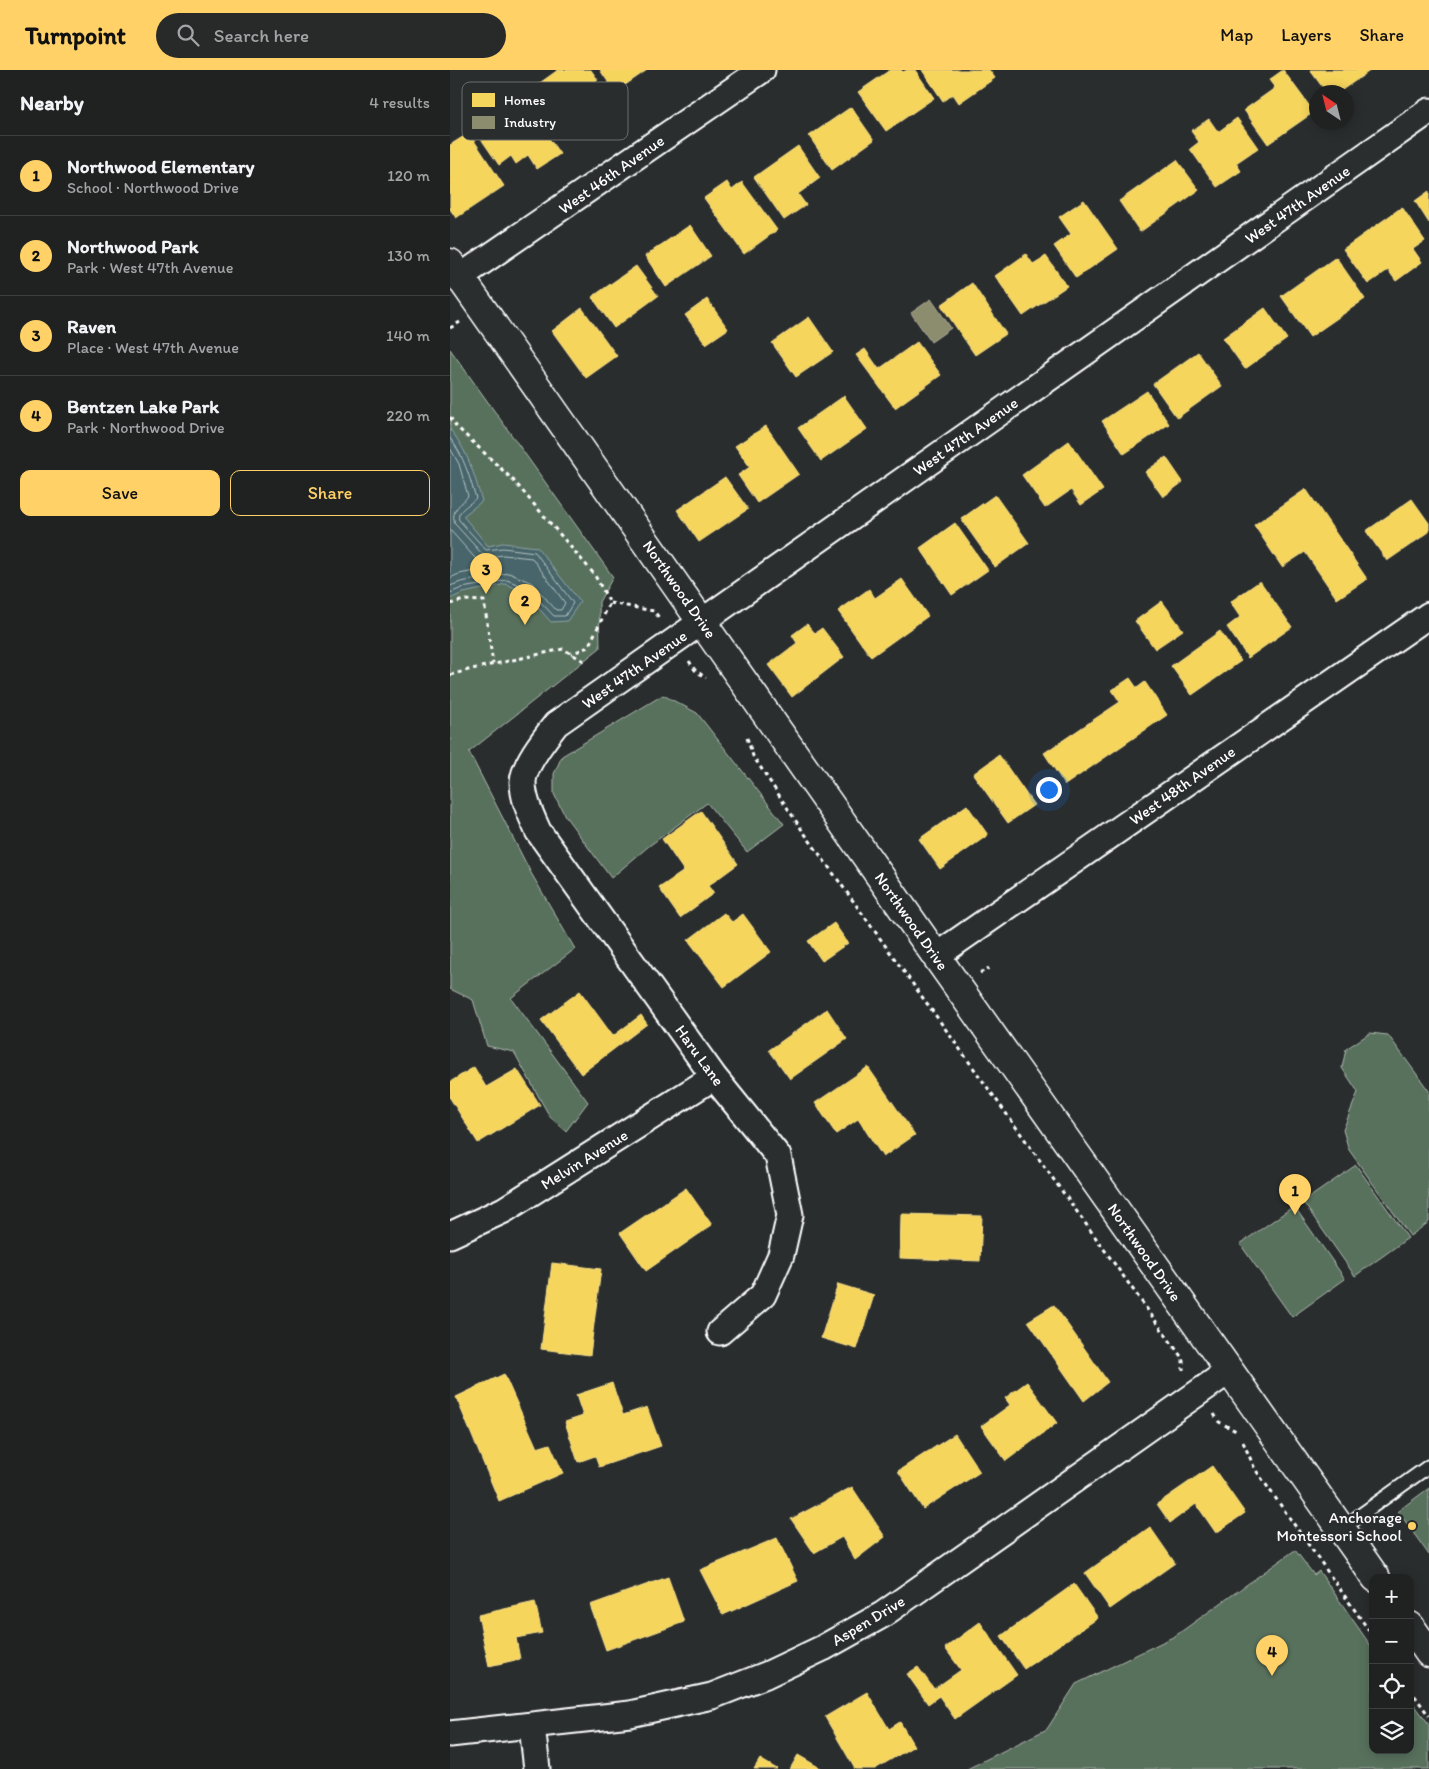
<!DOCTYPE html>
<meta charset="utf-8">
<style>
body{margin:0;font-family:Itim,sans-serif;background:#282a2a;color:#f1f3f6}
.controls{position:absolute;right:15px;bottom:15px;display:grid;overflow:hidden;border-radius:10px;box-shadow:0 2px 12px #0003}
.controls button{width:45px;height:45px;display:grid;place-items:center;padding:0;border:0;border-bottom:1px solid #3d3f40;background:#202222;color:#f1f3f6;font:25px sans-serif}
.compass{position:absolute;left:859px;top:15px;width:45px;height:45px;border-radius:50%;background:#202222;box-shadow:0 2px 12px #0003;rotate:325deg}
.you{position:absolute;left:598px;top:719px;width:18px;height:18px;margin:-12px;border:4px solid #fff;border-radius:50%;background:#1a73e8;box-shadow:0 0 0 8px #1a73e833}
.badge{display:grid;place-items:center;width:32px;height:32px;border-radius:50%;background:#ffd166;color:#111;font-size:16px;font-weight:700}
.pin{position:absolute;translate:-50% -41px;filter:drop-shadow(0 1px 2px #0008)}
.pin::after{content:'';position:absolute;top:26px;width:18px;height:15px;background:inherit;clip-path:polygon(0 0,100% 0,50% 100%)}
.list{margin:0;padding:0;list-style:none}
h2{display:flex;justify-content:space-between;align-items:center;height:65px;margin:0;padding:0 20px;font-size:21px}
h2 small{font-size:16px;font-weight:400;color:#a2a4a5}
.list li{display:grid;grid-template-columns:32px 1fr auto;gap:15px;align-items:center;box-sizing:border-box;height:80px;padding:0 20px;border-top:1px solid #3d3f40}
.list b{display:block;font-size:19px;white-space:nowrap}
.list p{margin:0;font-size:16px;white-space:nowrap;color:#a2a4a5}
.list em{font-size:16px;font-style:normal;color:#a2a4a5}
.actions{display:flex;gap:10px;padding:15px 20px}
.actions a{flex:1;padding:11px 0;border:1px solid #ffd166;border-radius:10px;text-align:center;font-size:18px;color:#ffd166}
.actions .main{background:#ffd166;color:#111}
.icon{flex:none;width:28px;height:28px;fill:none;stroke:currentColor;stroke-width:2;stroke-linecap:round;stroke-linejoin:round}
.map{position:relative;flex:none;width:979px;height:1699px;overflow:hidden}
header{display:flex;align-items:center;gap:30px;box-sizing:border-box;height:70px;padding:0 25px;background:#ffd166;color:#111}
header strong{font-size:24px}
nav{display:flex;gap:28px;margin-inline-start:auto;font-size:18px}
.search{width:350px;height:45px;background:#282a2a;display:flex;align-items:center;gap:12px;box-sizing:border-box;padding:0 18px;border-radius:28px;color:#a2a4a5;font-size:19px}
main{display:flex}
aside{flex:1;background:#202222}
.map>svg:first-child{display:block}
.green{fill:#59715d;stroke:#acb8ae}
.water{fill:#47656a;stroke:#91a3a6}
.homes{fill:#f6d55c;stroke:#f9e28d}
.industry{fill:#8c8c6e;stroke:#aeae9a}
.lines{fill:none;stroke-linecap:round;stroke-linejoin:round}
.shore{stroke:#b5c1c3;stroke-width:1}
.service-casing{stroke:#fff;stroke-width:16}
.minor-casing{stroke:#fff;stroke-width:29}
.tertiary-casing{stroke:#fff;stroke-width:31}
.path{stroke:#fff;stroke-width:3;stroke-dasharray:4 4;stroke-linecap:butt}
.service{stroke:#2a2d2e;stroke-width:12}
.minor{stroke:#2a2d2e;stroke-width:25}
.tertiary{stroke:#2a2d2e;stroke-width:28}
.poi-dot{fill:#ffd166;stroke:#2a2d2e;stroke-width:2}
.labels{text-anchor:middle;stroke-width:5;stroke-linejoin:round;paint-order:stroke}
.street-label{font-size:16px;fill:#fff;stroke:#2a2d2e}
.poi-label{font-size:16px;fill:#fff;stroke:#2a2d2e;text-anchor:end}
.key{fill:#2a2d2e;stroke:#6a6c6d;stroke-width:1}
.key-label{font-size:14px;fill:#fff}
</style>
<header>
<strong>Turnpoint</strong>
<div class="search"><svg class="icon" aria-label="search" viewBox="0 0 24 24"><circle cx="10" cy="10" r="6"/><path d="M15 15l6 6"/></svg>Search here</div>
<nav><a>Map</a><a>Layers</a><a>Share</a></nav>
</header>
<main>
<aside>
<h2>Nearby<small>4 results</small></h2>
<ul class="list">
<li><span class="badge">1</span><div><b>Northwood Elementary</b><p>School · Northwood Drive</p></div><em>120 m</em></li>
<li><span class="badge">2</span><div><b>Northwood Park</b><p>Park · West 47th Avenue</p></div><em>130 m</em></li>
<li><span class="badge">3</span><div><b>Raven</b><p>Place · West 47th Avenue</p></div><em>140 m</em></li>
<li><span class="badge">4</span><div><b>Bentzen Lake Park</b><p>Park · Northwood Drive</p></div><em>220 m</em></li>
</ul>
<div class="actions"><a class="main">Save</a><a>Share</a></div>
</aside>
<div class="map">
<svg width="979" height="1699" viewBox="0 0 979 1699">
<rect width="100%" height="100%" fill="#2a2d2e"/>
<filter id="ink" filterUnits="userSpaceOnUse"><feTurbulence type="fractalNoise" baseFrequency=".02" numOctaves="2"/><feDisplacementMap in="SourceGraphic" scale="10" xChannelSelector="R" yChannelSelector="G"/><feConvolveMatrix kernelMatrix="1 2 1 2 8 2 1 2 1" color-interpolation-filters="sRGB"/></filter>
<g filter="url(#ink)">
<path class="green" d="M0 279 163 507 149 532 150 578 19 682 81 803 125 879 61 928 138 1032 116 1061 100 1047 64 982 37 976 23 930 0 919Z
M213 625 247 643 334 754 297 782 257 733 199 776 161 808 115 746 104 724V704L112 686Z
M920 963 938 965 979 1021V1152L960 1166 899 1080 893 1060 908 1022 892 998 896 979Z
M906 1095 958 1168 905 1206 853 1132Z
M844 1136 895 1209 842 1247 790 1174Z
M979 1418V1485L948 1441Z
M845 1480 864 1505 869 1501 923 1579V1680H960V1629L979 1654V1699H517L597 1659 626 1614 725 1566Z"/>
<path class="water" d="M0 359C19 384 23 402 32 431L13 446 38 476 53 473 87 477 130 532 117 551 101 552 74 522 56 514 13 523 0 529Z"/>
<path class="homes" d="M108 0H141L148 10 129 23 141 40 109 62 80 20Z
M150 0H197L165 22Z
M440 0H451L453 2 457 0H465L484 28 436 61 408 22Z
M472 0H539L545 8 509 33 503 24 493 31Z
M833 0 864 42 818 74 794 40 825 18 819 10Z
M860 0H921L889 22H876Z
M62 16 110 84 87 99 78 85 66 94 61 86 49 95 27 63 51 46 40 31Z
M401 37 424 70 382 100 359 66Z
M787 48 808 78 786 93 791 101 767 117 740 79 749 72 741 61 759 49 768 62Z
M19 63 54 116 6 148 0 139V75Z
M348 76 370 108 348 124 356 135 334 150 304 107Z
M727 90 749 120 690 162 669 131Z
M277 112 282 120 292 112 327 160 294 184 254 128Z
M979 121V153L965 131Z
M634 130 668 179 626 208 604 176 621 164 609 147Z
M952 137 975 171 963 179 972 192 946 211 938 200 918 214 893 179Z
M240 155 261 186 216 217 195 186Z
M576 184 583 194 596 186 617 216 573 246 545 206Z
M886 187 915 229 860 267 831 226Z
M186 196 208 226 164 258 142 227Z
M522 213 556 264 525 285 491 235Z
M257 229 278 259 256 274 235 245Z
M132 238 167 286 136 308 102 261Z
M815 238 837 269 795 299 773 268Z
M359 247 383 282 346 307 322 273Z
M467 272 491 305 445 338 406 285 415 279 429 299Z
M748 282 772 316 727 348 703 314Z
M697 321 719 354 674 384 652 351Z
M394 326 417 359 371 391 348 358Z
M316 356 349 404 307 433 288 405 300 397 285 376Z
M619 371 653 420 631 435 621 420 595 438 572 405Z
M716 387 733 412 713 427 695 402Z
M275 407 298 439 249 472 227 440Z
M856 419 917 509 887 529 855 482 832 497 804 455Z
M545 425 579 473 545 497 511 449Z
M962 429 979 453V462L937 491 916 461Z
M505 453 538 500 502 525 470 478Z
M452 509 478 546 421 587 388 541 419 519 425 528Z
M810 511 842 557 798 588 777 557 790 547 780 532Z
M712 531 733 560 705 579 685 551Z
M357 554 365 563 372 558 394 587 342 627 318 595 347 573 342 565Z
M770 561 791 591 742 625 721 596Z
M680 608 687 618 695 612 717 645 615 715 594 683 670 632 662 620Z
M549 685 584 735 558 753 523 704Z
M517 735 538 765 490 799 469 769Z
M251 741 288 794 258 816 264 823 230 848 209 818 234 801 212 769Z
M274 843 282 852 293 844 321 882 274 917 238 870Z
M384 853 398 873 372 891 358 871Z
M130 921 163 966 191 945 197 954 131 1004 91 950Z
M377 939 397 969 340 1009 319 980Z
M24 997 36 1017 67 999 90 1035 28 1073 0 1028V1012Z
M418 997 465 1065 433 1087 408 1049 386 1064 365 1033Z
M236 1118 262 1155 196 1201 170 1163Z
M451 1144 532 1146 530 1191 450 1188Z
M102 1193 151 1199 140 1285 91 1279Z
M388 1214 424 1225 407 1279 371 1268Z
M604 1235 658 1312 634 1331 578 1251Z
M54 1304 87 1378 100 1374 113 1403 49 1431 6 1327Z
M577 1312 607 1353 556 1391 531 1356 560 1335 555 1328Z
M162 1313 173 1345 197 1337 211 1376 149 1397 145 1386 128 1392 115 1352 133 1346 126 1325Z
M505 1364 530 1402 473 1439 448 1401Z
M762 1396 795 1443 766 1463 746 1434 720 1453 707 1434Z
M402 1417 435 1467 405 1490 392 1467 364 1483 341 1449Z
M700 1457 725 1493 660 1539 635 1503Z
M327 1468 348 1511 273 1545 250 1500Z
M218 1507 234 1552 156 1580 140 1535Z
M624 1514 648 1548 574 1599 551 1566Z
M85 1532 92 1563 66 1568 70 1589 39 1596 28 1545Z
M530 1552 567 1605 505 1649 489 1626 478 1634 457 1604 468 1597 484 1619 511 1600 495 1578Z
M417 1622 439 1659 450 1652 464 1676 425 1699H405L375 1647Z
M348 1685 372 1699H340Z
M310 1689 327 1699H304Z"/>
<path class="industry" d="M481 229 501 258 481 272 461 243Z"/>
<g class="lines">
<path class="shore" d="M0 368C14 386 19 406 26 428 20 435 6 440 9 450L36 480 53 478 85 482 123 533 115 546H104L77 518 57 510 12 518 0 523
M0 378 9 394 18 426C11 435 0 439 5 454L34 486 39 487 53 485 82 488 115 533 111 540H106L82 513 59 503 11 512 0 516
M0 460 25 488 38 497 36 499 9 504 0 508"/>
<g class="service-casing">
<path id="service" d="M891 1459 979 1396"/>
</g>
<g class="minor-casing">
<path id="minor" d="M10 207 312 0
M486 886 979 545
M0 1165 54 1140 264 1007
M270 1262 313 1225 331 1185 340 1145 328 1086 264 1007 88 761C81 745 73 729 73 712 74 694 95 668 106 654L979 41
M82 1656 87 1699
M0 1664 180 1644 262 1626 316 1605 373 1578 432 1545 779 1301"/>
</g>
<g class="tertiary-casing">
<path id="tertiary" d="M0 193 486 886 926 1508
M960 1556 979 1583"/>
</g>
<path class="path" d="M0 258 10 252
M0 347 6 356 63 410 144 504 160 533 138 577 121 584
M160 533 204 541 210 549
M0 534 14 530 34 531 43 594
M239 591 245 600 256 608
M0 605 22 599 113 579 134 591
M297 668 303 686 352 760 733 1289V1300
M530 903 539 898
M764 1344 769 1352 786 1361
M793 1372 805 1399 923 1566
M960 1619 979 1646"/>
<use href="#service" class="service"/>
<use href="#minor" class="minor"/>
<use href="#tertiary" class="tertiary"/>
</g>
</g>
<circle class="poi-dot" cx="962" cy="1456" r="5"/>
<g class="labels">
<g class="street-label">
<text transform="translate(161 104) rotate(-35)" y="6">West 46th Avenue</text>
<text transform="translate(847 134) rotate(-35)" y="6">West 47th Avenue</text>
<text transform="translate(515 366) rotate(-35)" y="6">West 47th Avenue</text>
<text transform="translate(230 519) rotate(55)" y="6">Northwood Drive</text>
<text transform="translate(184 599) rotate(-35)" y="6">West 47th Avenue</text>
<text transform="translate(732 715) rotate(-35)" y="6">West 48th Avenue</text>
<text transform="translate(462 851) rotate(55)" y="6">Northwood Drive</text>
<text transform="translate(250 985) rotate(54)" y="6">Haru Lane</text>
<text transform="translate(134 1089) rotate(-32)" y="6">Melvin Avenue</text>
<text transform="translate(695 1182) rotate(55)" y="6">Northwood Drive</text>
<text transform="translate(418 1550) rotate(-31)" y="6">Aspen Drive</text>
</g>
<g class="poi-label">
<text x="952" y="1453">Anchorage<tspan x="952" dy="18">Montessori School</tspan></text>
</g>
</g>
<rect x="12" y="12" width="166" height="58" rx="8" class="key"/>
<rect x="22" y="23" width="23" height="14" fill="#f6d55c"/>
<rect x="22" y="46" width="23" height="13" fill="#8c8c6e"/>
<g class="key-label">
<text x="54" y="35">Homes</text>
<text x="54" y="57">Industry</text>
</g>
</svg>
<div class="controls">
<button>+</button>
<button>−</button>
<button><svg class="icon" aria-label="locate" viewBox="0 0 24 24"><circle cx="12" cy="12" r="6"/><path d="M12 2v4M12 18v4M2 12h4M18 12h4"/></svg></button>
<button><svg class="icon" aria-label="layers" viewBox="0 0 24 24"><path d="M12 4l9 5-9 5-9-5zM3 14l9 5 9-5"/></svg></button>
</div>
<svg class="compass" viewBox="-18 -18 36 36"><path d="M0-13l5 13h-10z" fill="#e53935"/><path d="M0 13l5-13h-10z" fill="#a2a4a5"/></svg>
<div class="you"></div>
<div class="pin badge" style="left:845px;top:1145px">1</div>
<div class="pin badge" style="left:75px;top:555px">2</div>
<div class="pin badge" style="left:36px;top:524px">3</div>
<div class="pin badge" style="left:822px;top:1606px">4</div>
</div>
</main>
